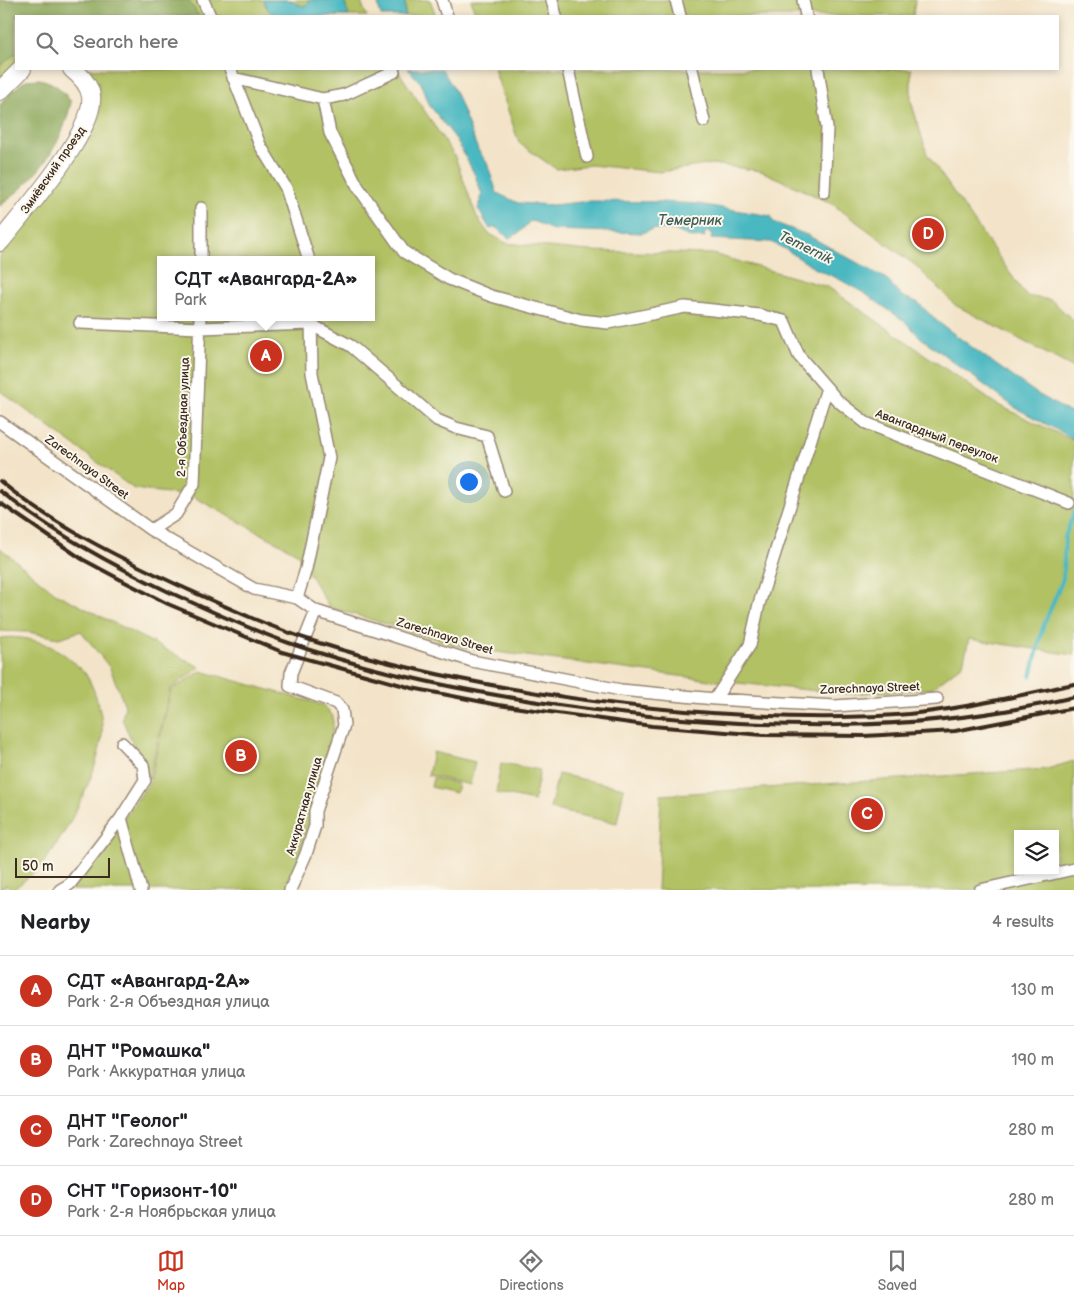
<!DOCTYPE html>
<meta charset="utf-8">
<style>
body{margin:0;font-family:"Balsamiq Sans",sans-serif;background:#f6f6f6;color:#202124}
.controls{position:absolute;right:15px;bottom:15px;display:grid;overflow:hidden;border-radius:0px;box-shadow:0 2px 8px #0003}
.controls button{width:45px;height:45px;display:grid;place-items:center;padding:0;border:0;border-bottom:1px solid #e0e0e0;background:#fff;color:#202124;font:25px sans-serif}
.scale{position:absolute;left:15px;bottom:12px;width:95px;box-sizing:border-box;padding-left:5px;border:2px solid #3b2a1e;border-top:0;font-size:14px;line-height:18px;white-space:nowrap;color:#3b2a1e;-webkit-text-stroke:4px #fbf7ec;paint-order:stroke}
.you{position:absolute;left:468px;top:481px;width:18px;height:18px;margin:-12px;border:4px solid #fff;border-radius:50%;background:#1a73e8;box-shadow:0 0 0 8px #1a73e833}
.badge{display:grid;place-items:center;width:32px;height:32px;border-radius:50%;background:#c8321e;color:#fff;font-size:16px;font-weight:700}
.pin{position:absolute;translate:-50% -50%;border:2px solid #fff;box-shadow:0 1px 5px #0006}
.popup{position:absolute;left:157px;top:256px;width:218px;height:65px;box-sizing:border-box;display:grid;place-content:center;border-radius:0px;background:#fff;filter:drop-shadow(0 1px 4px #0005);font-size:16px;white-space:nowrap;color:#757577}
.popup b{font-size:19px;color:#202124}
.popup::after{content:'';position:absolute;left:50%;top:100%;margin-left:-10px;border:10px solid transparent;border-top-color:#fff}
.list{margin:0;padding:0;list-style:none}
h2{display:flex;justify-content:space-between;align-items:center;height:65px;margin:0;padding:0 20px;font-size:21px}
h2 small{font-size:16px;font-weight:400;color:#757577}
.list li{display:grid;grid-template-columns:32px 1fr auto;gap:15px;align-items:center;box-sizing:border-box;height:70px;padding:0 20px;border-top:1px solid #e0e0e0}
.list b{display:block;font-size:19px;white-space:nowrap}
.list p{margin:0;font-size:16px;white-space:nowrap;color:#757577}
.list em{font-size:16px;font-style:normal;color:#757577}
.icon{flex:none;width:28px;height:28px;fill:none;stroke:currentColor;stroke-width:2;stroke-linecap:round;stroke-linejoin:round}
.map{position:relative;flex:none;width:1074px;height:890px;overflow:hidden}
.search{position:absolute;background:#fff;box-shadow:0 2px 8px #0003;left:15px;right:15px;top:15px;height:55px;display:flex;align-items:center;gap:12px;box-sizing:border-box;padding:0 18px;border-radius:0px;color:#757577;font-size:19px}
.sheet{height:345px;background:#fff}
nav{display:flex;justify-content:space-around;align-items:center;box-sizing:border-box;height:70px;border-top:1px solid #e0e0e0;background:#fff;font-size:14px;color:#757577}
nav a{display:grid;justify-items:center;gap:2px}
nav .on{color:#c8321e}
.map>svg:first-child{display:block}
.green{fill:#b1c164;stroke:#767641;fill-rule:evenodd}
.forest{fill:#8ca75a;stroke:#64683c}
.water{fill:#49b8c1;stroke:#427170}
.lines{fill:none;stroke-linecap:round;stroke-linejoin:round}
.stream{stroke:#49b8c1;stroke-width:4}
.minor-casing{stroke:#978774;stroke-width:14}
.primary-casing{stroke:#978774;stroke-width:20}
.minor{stroke:#fff;stroke-width:11}
.primary{stroke:#fff;stroke-width:18}
.rail{stroke:#3b2a1e;stroke-width:4}
.labels{text-anchor:middle;stroke-width:4;stroke-linejoin:round;paint-order:stroke}
.street-label{font-size:12px;fill:#3b2a1e;stroke:#fbf7ec}
.water-label{font-size:14px;font-style:italic;fill:#405c57;stroke:#fbf7ec}
</style>
<div class="map">
<svg width="1074" height="890" viewBox="0 0 1074 890">
<rect width="100%" height="100%" fill="#fbf7ec"/>
<filter id="ink" filterUnits="userSpaceOnUse"><feTurbulence type="fractalNoise" baseFrequency=".02" numOctaves="2"/><feDisplacementMap in="SourceGraphic" scale="10" xChannelSelector="R" yChannelSelector="G"/><feConvolveMatrix kernelMatrix="1 2 1 2 8 2 1 2 1" color-interpolation-filters="sRGB"/></filter>
<filter id="wash" filterUnits="userSpaceOnUse"><feTurbulence type="fractalNoise" baseFrequency=".0096" numOctaves="4" result="noise"/><feDisplacementMap in="SourceGraphic" scale="20" xChannelSelector="R" yChannelSelector="G"/><feGaussianBlur stdDeviation="1.12" result="paint"/><feColorMatrix in="noise" values="0 0 0 0 0 0 0 0 0 0 0 0 0 0 0 0 0 1.4 0 .05"/><feComposite in="paint" operator="in"/></filter>
<g filter="url(#wash)">
<rect width="100%" height="100%" fill="#f3e4c9"/>
<path class="green" d="M0 0H360L367 16H16V62L0 79Z
M405 0H430L436 16H405Z
M471 0H915L913 16H476Z
M83 69H397L455 157 477 217 488 233 506 243 589 251 713 254 828 287 996 404 1074 441V655L969 639 963 664 931 689 848 694 717 681 466 648 329 607 297 553 192 496 134 489 0 391V252L84 146 100 115 98 82ZM161 260H371V317H161Z
M494 69H911V101L927 154 1026 296 1051 300 1074 321V368L955 305 915 265 831 203 761 171 712 164 660 172 591 165 556 169 519 143Z
M0 548 55 593 200 667 170 689 149 779 122 719 125 706 110 668 81 631 59 638 28 632 0 631Z
M0 638C25 635 52 643 71 660 75 664 81 668 85 673 95 688 104 717 102 735 99 772 62 845 36 871 28 878 20 884 12 890L7 885 0 888Z
M201 671 323 705 333 716V730L290 890H71L150 782 171 690Z
M433 752 475 762 470 785 428 775Z
M1074 761V890H657L661 795 1047 769ZM1018 834H1055V871H1018Z
M501 763 540 770 534 801 496 793Z
M558 774 624 788 617 823 550 809Z
M433 778 458 784 456 793 431 787Z"/>
<path class="forest" d="M0 0H188L199 16H16V53L0 66Z
M40 79C55 83 62 89 71 102 62 147 36 179 0 206V105L11 92 26 80Z"/>
<path class="water" d="M263 0H288L303 6 309 3V0H344L349 16H276L268 10Z
M377 0H405V16H381Z
M408 69H442L455 91 478 150 487 163 497 193 518 203 553 205 590 201 660 202 698 204 771 216 773 222 807 235 885 278 903 297 917 302 938 322 992 362 1036 393 1074 415V439L1014 407 920 337 903 320 864 293 837 278 814 268 787 250 771 242 711 239 712 235 708 231 704 234 705 237 692 238 674 230 653 229 642 233 554 230C545 228 539 222 530 221L519 233 509 238 495 227 490 229 478 209 482 195 475 175 456 139 430 106 421 83Z"/>
<g class="lines">
<path class="stream" d="M1031 677 1043 627 1063 579 1065 537 1074 512"/>
</g>
</g>
<g filter="url(#ink)">
<g class="lines">
<g class="minor-casing">
<path id="minor" d="M203 0 210 16
M442 0 447 16
M552 0 556 16
M676 0 680 16
M803 0 806 16
M230 69 260 145 286 188 309 260
M568 69 587 157
M692 69 704 121
M818 69 827 128 824 192
M233 78 323 99 344 95 394 72
M323 99 330 133 358 187 404 252 449 279 491 296 581 320 608 323 685 307 759 315 784 321 799 356 838 401 866 423 1069 503
M201 260V208
M80 323 200 328 310 324 351 346 437 420 456 428 487 436 504 491
M0 422 151 530 254 589 297 598 316 611 472 661 621 690 715 699 835 706 937 699
M151 530 176 514 194 484 200 317
M297 598 306 569 329 458 312 373 311 318
M715 699 750 645 759 604 827 388
M121 818 141 890
M60 890 70 884 121 818 145 780 143 765 122 743
M290 890 306 854 315 826V811L344 725 342 710 336 703 290 686 291 673 316 611
M980 890 1074 869"/>
</g>
<g class="primary-casing">
<path id="primary" d="M0 91 22 69
M0 242C22 214 96 131 91 96 89 84 81 76 72 69"/>
</g>
<use href="#minor" class="minor"/>
<use href="#primary" class="primary"/>
<path class="rail" d="M0 481C53 525 118 557 180 586 224 606 269 627 316 642 426 677 539 696 653 708 734 716 815 720 896 715 955 711 1016 696 1074 684
M0 491C52 532 110 564 169 592 209 610 248 629 289 643 395 680 508 700 620 713 771 730 925 733 1074 697
M0 503 82 559 125 582 168 604 282 652 412 688 498 705 652 726 763 735 864 736 955 731 1074 708"/>
</g>
</g>
<g class="labels">
<g class="street-label">
<text transform="translate(53 170) rotate(-55)" y="4">Змиёвский проезд</text>
<text transform="translate(183 417) rotate(-88)" y="4">2-я Объездная улица</text>
<text transform="translate(937 436) rotate(21)" y="4">Авангардный переулок</text>
<text transform="translate(87 467) rotate(36)" y="4">Zarechnaya Street</text>
<text transform="translate(445 636) rotate(17)" y="4">Zarechnaya Street</text>
<text transform="translate(870 688) rotate(-2)" y="4">Zarechnaya Street</text>
<text transform="translate(304 806) rotate(-74)" y="4">Аккуратная улица</text>
</g>
<g class="water-label">
<text x="690" y="225">Темерник</text>
<text transform="translate(806 247) rotate(26)" y="5">Temernik</text>
</g>
</g>
</svg>
<div class="controls">
<button><svg class="icon" aria-label="layers" viewBox="0 0 24 24"><path d="M12 4l9 5-9 5-9-5zM3 14l9 5 9-5"/></svg></button>
</div>
<div class="scale">50 m</div>
<div class="you"></div>
<div class="pin badge" style="left:266px;top:356px">A</div>
<div class="popup"><b>СДТ «Авангард-2А»</b>Park</div>
<div class="pin badge" style="left:241px;top:756px">B</div>
<div class="pin badge" style="left:867px;top:814px">C</div>
<div class="pin badge" style="left:928px;top:234px">D</div>
<div class="search"><svg class="icon" aria-label="search" viewBox="0 0 24 24"><circle cx="10" cy="10" r="6"/><path d="M15 15l6 6"/></svg>Search here</div>
</div>
<section class="sheet">
<h2>Nearby<small>4 results</small></h2>
<ul class="list">
<li><span class="badge">A</span><div><b>СДТ «Авангард-2А»</b><p>Park · 2-я Объездная улица</p></div><em>130 m</em></li>
<li><span class="badge">B</span><div><b>ДНТ &quot;Ромашка&quot;</b><p>Park · Аккуратная улица</p></div><em>190 m</em></li>
<li><span class="badge">C</span><div><b>ДНТ &quot;Геолог&quot;</b><p>Park · Zarechnaya Street</p></div><em>280 m</em></li>
<li><span class="badge">D</span><div><b>СНТ &quot;Горизонт-10&quot;</b><p>Park · 2-я Ноябрьская улица</p></div><em>280 m</em></li>
</ul>
</section>
<nav>
<a class="on"><svg class="icon" aria-label="map" viewBox="0 0 24 24"><path d="M3 6l6-2 6 2 6-2v14l-6 2-6-2-6 2zM9 4v14M15 6v14"/></svg>Map</a>
<a><svg class="icon" aria-label="directions" viewBox="0 0 24 24"><path d="M12 3l9 9-9 9-9-9zM9 14v-3h6M13 9l2 2-2 2"/></svg>Directions</a>
<a><svg class="icon" aria-label="saved" viewBox="0 0 24 24"><path d="M7 4h10v16l-5-4-5 4z"/></svg>Saved</a>
</nav>
